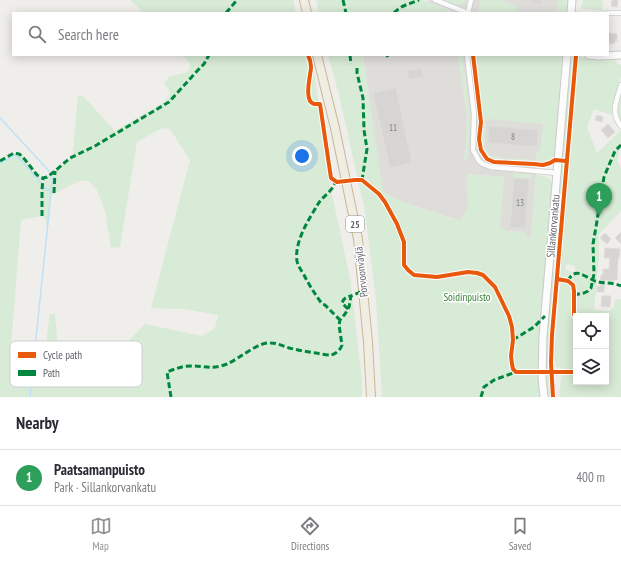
<!DOCTYPE html>
<meta charset="utf-8">
<style>
body{margin:0;font-family:"PT Sans Narrow",sans-serif;background:#f7f7f7;color:#2b2b33}
.controls{position:absolute;right:12px;bottom:12px;display:grid;overflow:hidden;border-radius:0px;box-shadow:0 2px 10px #0003}
.controls button{width:36px;height:36px;display:grid;place-items:center;padding:0;border:0;border-bottom:1px solid #e1e1e2;background:#fff;color:#2b2b33;font:20px sans-serif}
.you{position:absolute;left:302px;top:156px;width:14px;height:14px;margin:-10px;border:3px solid #fff;border-radius:50%;background:#1a73e8;box-shadow:0 0 0 6px #1a73e833}
.badge{display:grid;place-items:center;width:26px;height:26px;border-radius:50%;background:#919496;color:#fff;font-size:13px;font-weight:700}
.pin{position:absolute;translate:-50% -33px;filter:drop-shadow(0 1px 2px #0008)}
.pin::after{content:'';position:absolute;top:21px;width:14px;height:12px;background:inherit;clip-path:polygon(0 0,100% 0,50% 100%)}
.list{margin:0;padding:0;list-style:none}
h2{display:flex;justify-content:space-between;align-items:center;height:52px;margin:0;padding:0 16px;font-size:17px}
h2 small{font-size:13px;font-weight:400;color:#7c7c81}
.list li{display:grid;grid-template-columns:26px 1fr auto;gap:12px;align-items:center;box-sizing:border-box;height:56px;padding:0 16px;border-top:1px solid #e1e1e2}
.list b{display:block;font-size:15px;white-space:nowrap}
.list p{margin:0;font-size:13px;white-space:nowrap;color:#7c7c81}
.list em{font-size:13px;font-style:normal;color:#7c7c81}
.icon{flex:none;width:22px;height:22px;fill:none;stroke:currentColor;stroke-width:2;stroke-linecap:round;stroke-linejoin:round}
.map{position:relative;flex:none;width:621px;height:397px;overflow:hidden}
.search{position:absolute;background:#fff;box-shadow:0 2px 10px #0003;left:12px;right:12px;top:12px;height:44px;display:flex;align-items:center;gap:10px;box-sizing:border-box;padding:0 14px;border-radius:0px;color:#7c7c81;font-size:15px}
.sheet{height:108px;background:#fff}
nav{display:flex;justify-content:space-around;align-items:center;box-sizing:border-box;height:56px;border-top:1px solid #e1e1e2;background:#fff;font-size:11px;color:#7c7c81}
nav a{display:grid;justify-items:center;gap:2px}
nav .on{color:#919496}
.map>svg:first-child{display:block}
.industrial{fill:#dfddda}
.green{fill:#d8ebd6;fill-rule:evenodd}
.lines{fill:none;stroke-linecap:round;stroke-linejoin:round}
.stream{stroke:#bfe0f9;stroke-width:1.5}
.building{fill:#d6d5d3;stroke:#deddd9}
.street-casing{stroke:#cbcccc;stroke-width:6}
.secondary-casing{stroke:#cacacb;stroke-width:9}
.highway-casing{stroke:#c8b996;stroke-width:10}
.street{stroke:#fdfcfc;stroke-width:4.5}
.secondary{stroke:#fdfcfc;stroke-width:7}
.highway{stroke:#f0ede3;stroke-width:8}
.quiet{stroke:#00873e;stroke-width:3;stroke-dasharray:6 3;stroke-linecap:butt}
.cycleway-casing{stroke:#fff;stroke-width:6}
.cycleway{stroke:#e8590c;stroke-width:4}
.labels{text-anchor:middle;stroke-width:3;stroke-linejoin:round;paint-order:stroke}
.number-label{font-size:9px;fill:#7e8184}
.shield{fill:#fff;stroke:#8f9295;stroke-width:1}
.shield-label{font-size:10px;font-weight:bold;fill:#5f6368}
.street-label{font-size:11px;fill:#5f6368;stroke:#fff}
.park-label{font-size:11px;fill:#348238;stroke:#fff}
.key{fill:#fff;stroke:#cfd0d2;stroke-width:1}
.key-label{font-size:11px;fill:#5f6368}
</style>
<div class="map">
<svg width="621" height="397" viewBox="0 0 621 397">
<rect width="100%" height="100%" fill="#efeeea"/>
<path class="industrial" d="M428 0H558L557 13H453L449 10 428 2Z
M363 55H424L429 56H458V55H489L550 81 549 155 536 162V175L531 238 525 237V232L504 231 499 228 504 177 467 174 468 207 461 221 402 202 382 191Z"/>
<path class="green" d="M130 0H293L296 13H144Z
M316 0H423L449 10 453 13H319Z
M443 0H468C460 9 452 4 443 0Z
M481 0H502L518 7 516 13H477Z
M558 0H568L566 13H557Z
M583 0H603L602 9 604 10V11L583 9 581 8Z
M182 55H305L308 68 314 72 331 190 350 278 362 380V397H0V163L20 152 39 175 44 185V179L57 170 73 157V150L78 96 80 95 83 96 115 131 161 104 168 98 170 92 164 83 170 76 185 73 189 70 190 64ZM162 128 170 129 190 160 151 308 184 309 218 315 215 328 202 336 145 324 94 376 56 370 57 337 55 314H50L47 335 44 367 10 360 21 220 42 216 45 218 46 224 48 225 51 195 79 181H89L97 190 105 211 111 248 120 247 137 142Z
M328 55H363L383 191 402 202 460 221 468 207 467 174 504 177 500 228 505 229V231L525 232V237L531 238 536 175C546 176 552 177 553 188L541 397H382L376 301 365 212 339 95Z
M424 55H462L470 114 468 159 464 160 466 140 467 117 458 56H429Z
M476 55H562L560 86 557 124 558 125 555 159 552 158 549 162 543 163 507 161V158L536 160V154L540 150 543 124 488 119 486 121H482V117L477 75Z
M577 57 605 59 616 58 617 63 621 65V76L612 107V115L594 109 587 127 597 153 621 130V149L619 151 617 161 621 168V211L599 234V258L594 310 609 311 614 306 615 299H621V397H559L562 368 556 367 554 356 560 285C565 281 568 281 573 286V281L571 278 574 275 575 267 572 265 567 264 565 269 567 270 572 272V274L567 280 560 277 559 275ZM576 316H606V382H576Z
M574 58 565 159H562L570 63Z
M621 93V122C615 111 617 105 621 93Z
M482 124H485L486 125C485 142 480 156 502 158V161C477 159 481 144 482 124Z
M562 162 565 163 560 222 558 226 557 212Z
M514 173 531 174V178L529 179 515 178 513 177Z
M555 266 556 270 549 360 551 397H547C545 367 546 338 549 308 550 293 550 280 555 266Z"/>
<g class="lines">
<path class="stream" d="M0 118 49 171
M0 163 15 155 17 156 41 183
M44 187 46 189 51 191
M30 397 33 367 53 174"/>
</g>
<path class="building" d="M528 0H542L540 5Z
M612 0H618L617 7 611 6Z
M608 33 617 34V41H615L614 44 608 43Z
M421 68 424 77 409 80 407 71Z
M396 88 412 163 390 168 373 93Z
M597 115 603 117 602 122 595 120Z
M608 124 615 132 608 138 601 130Z
M489 126 538 130 537 147 488 143Z
M514 178 529 179 525 228 510 227Z
M621 232V244L615 238Z
M605 233 611 239 607 244 600 238Z
M605 248 620 249 619 258H618L617 280H614V281L605 280 604 292H597V286L600 287 601 275H603V269H609L610 258H604Z
M602 296H611L610 307 601 306Z"/>
<g class="lines">
<g class="street-casing">
<path id="street" d="M435 0 468 13
M468 13 471 0
M608 13H621
M467 55 474 114 473 150 479 161 483 164 491 167 557 173
M621 85C617 100 610 112 621 126"/>
</g>
<g class="secondary-casing">
<path id="secondary" d="M571 13 572 0
M589 55 599 56 621 55
M544 397 542 378 543 337 567 55"/>
</g>
<g class="highway-casing">
<path id="highway" d="M304 0 307 13
M317 55 335 128 358 239 368 342 371 397"/>
</g>
<use href="#street" class="street"/>
<use href="#secondary" class="secondary"/>
<use href="#highway" class="highway"/>
<path class="quiet" d="M343 0 346 13
M226 13 237 0
M394 13C401 5 410 4 419 0
M350 55 351 64
M387 55 388 57
M357 68V73L363 98 364 130 367 149 362 180
M0 161 14 153 19 154 22 156 37 175 43 178 47 177 55 171 70 158 95 146 169 102 198 70 204 64 209 55
M338 182H335C333 191 323 196 318 204 309 219 294 242 297 261 298 266 301 270 304 275 309 285 315 294 322 304L325 305 340 320
M54 193 55 171
M42 216V190L43 178
M568 281C575 266 585 277 595 281 603 284 613 282 621 286
M574 295 584 293 588 291 591 288 594 274 593 244 597 221 602 189 604 177 615 151 621 145
M348 309 342 303C344 298 346 297 351 296
M513 336 516 338 534 327 545 316
M171 397 167 372C175 369 182 366 191 366 206 366 211 370 227 364 239 359 259 341 271 343 277 343 283 346 289 348 298 350 307 352 316 353 321 354 327 355 331 355 336 354 341 349 342 345L339 325 340 320 345 314 349 307 351 296 363 291
M481 397 484 387 494 380 516 372"/>
<g class="cycleway-casing">
<path id="cycleway" d="M308 55C310 59 311 64 311 67 311 74 303 101 314 104 316 104 318 104 320 104L331 178 337 182 355 180H362L379 194 385 202 397 224 404 242V265L408 270 414 275 437 277 468 272 477 273 483 275 495 287 509 316 512 327 513 340 511 356 512 364 513 369 516 372H576
M473 55 481 122 479 139 481 150 487 159 494 162 534 164 543 165 550 163 555 160 566 161
M557 279 568 281 573 285 574 291V314L576 319
M553 397 551 363 552 335 576 55"/>
</g>
<use href="#cycleway" class="cycleway"/>
</g>
<g class="labels">
<g class="number-label">
<text x="393" y="131">11</text>
<text x="513" y="140">8</text>
<text x="520" y="206">13</text>
</g>
<rect class="shield" x="346" y="216" width="18" height="16" rx="3"/>
<g class="shield-label">
<text x="355" y="228">25</text>
</g>
<g class="street-label">
<text transform="translate(553 226) rotate(-85)" y="4">Sillankorvankatu</text>
<text transform="translate(361 272) rotate(-96)" y="4">Porvoonväylä</text>
</g>
<g class="park-label">
<text x="467" y="301">Soidinpuisto</text>
</g>
</g>
<rect x="10" y="341" width="132" height="46" rx="6" class="key"/>
<rect x="18" y="352" width="18" height="6" fill="#e8590c"/>
<rect x="18" y="370" width="18" height="6" fill="#00873e"/>
<g class="key-label">
<text x="43" y="359">Cycle path</text>
<text x="43" y="377">Path</text>
</g>
</svg>
<div class="controls">
<button><svg class="icon" aria-label="locate" viewBox="0 0 24 24"><circle cx="12" cy="12" r="6"/><path d="M12 2v4M12 18v4M2 12h4M18 12h4"/></svg></button>
<button><svg class="icon" aria-label="layers" viewBox="0 0 24 24"><path d="M12 4l9 5-9 5-9-5zM3 14l9 5 9-5"/></svg></button>
</div>
<div class="you"></div>
<div class="pin badge" style="left:599px;top:216px;background:#2e9e5b">1</div>
<div class="search"><svg class="icon" aria-label="search" viewBox="0 0 24 24"><circle cx="10" cy="10" r="6"/><path d="M15 15l6 6"/></svg>Search here</div>
</div>
<section class="sheet">
<h2>Nearby<small></small></h2>
<ul class="list">
<li><span class="badge" style="background:#2e9e5b">1</span><div><b>Paatsamanpuisto</b><p>Park · Sillankorvankatu</p></div><em>400 m</em></li>
</ul>
</section>
<nav>
<a class="on"><svg class="icon" aria-label="map" viewBox="0 0 24 24"><path d="M3 6l6-2 6 2 6-2v14l-6 2-6-2-6 2zM9 4v14M15 6v14"/></svg>Map</a>
<a><svg class="icon" aria-label="directions" viewBox="0 0 24 24"><path d="M12 3l9 9-9 9-9-9zM9 14v-3h6M13 9l2 2-2 2"/></svg>Directions</a>
<a><svg class="icon" aria-label="saved" viewBox="0 0 24 24"><path d="M7 4h10v16l-5-4-5 4z"/></svg>Saved</a>
</nav>
